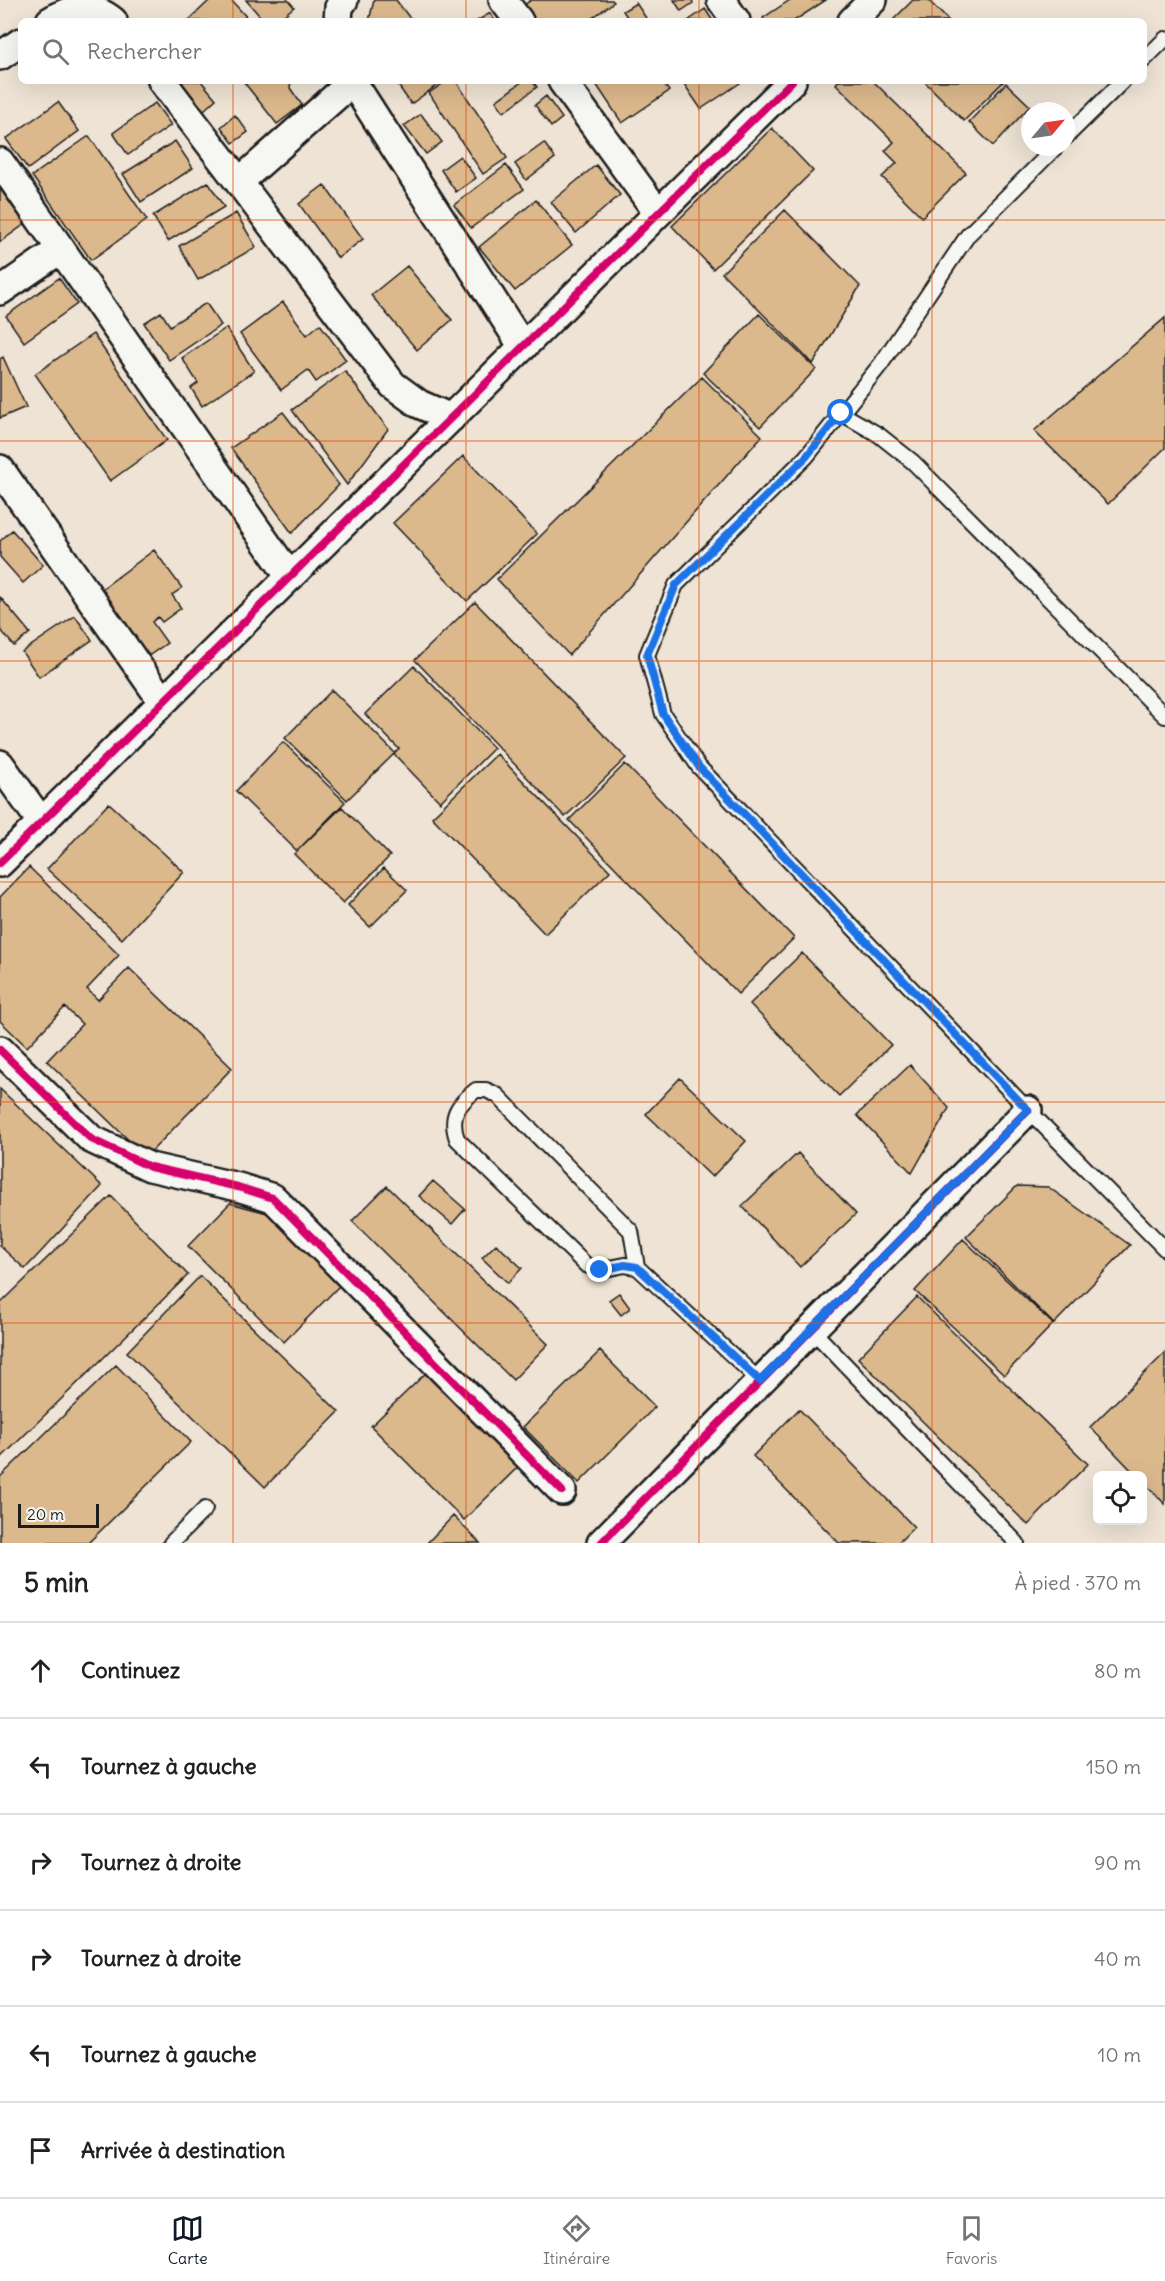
<!DOCTYPE html>
<html lang="fr">
<meta charset="utf-8">
<style>
body{margin:0;font-family:Delius,sans-serif;background:#f6f6f6;color:#202124}
.controls{position:absolute;right:18px;bottom:18px;display:grid;overflow:hidden;border-radius:9px;box-shadow:0 6px 24px #0002}
.controls button{width:54px;height:54px;display:grid;place-items:center;padding:0;border:0;border-bottom:2px solid #e0e0e0;background:#fff;color:#202124;font:30px sans-serif}
.compass{position:absolute;left:1021px;top:102px;width:54px;height:54px;border-radius:50%;background:#fff;box-shadow:0 6px 24px #0002;rotate:61deg}
.scale{position:absolute;left:18px;bottom:15px;width:81px;box-sizing:border-box;padding-left:6px;border:3px solid #1c1c1c;border-top:0;font-size:16px;line-height:21px;white-space:nowrap;color:#1c1c1c;-webkit-text-stroke:4px #f6f6f2;paint-order:stroke}
.stop{position:absolute;width:18px;height:18px;margin:-14px;border:4px solid #1a73e8;border-radius:50%;background:#fff}
.stop.end{background:#1a73e8;border-color:#fff;box-shadow:0 2px 6px #0008}
.list{margin:0;padding:0;list-style:none}
h2{display:flex;justify-content:space-between;align-items:center;height:78px;margin:0;padding:0 24px;font-size:26px}
h2 small{font-size:20px;font-weight:400;color:#757577}
.list li{display:grid;grid-template-columns:39px 1fr auto;gap:18px;align-items:center;box-sizing:border-box;height:96px;padding:0 24px;border-top:2px solid #e0e0e0}
.list b{display:block;font-size:22px;white-space:nowrap}
.list em{font-size:20px;font-style:normal;color:#757577}
.icon{flex:none;width:33px;height:33px;fill:none;stroke:currentColor;stroke-width:2;stroke-linecap:round;stroke-linejoin:round}
.map{position:relative;flex:none;width:1165px;height:1543px;overflow:hidden}
.search{position:absolute;background:#fff;box-shadow:0 6px 24px #0002;left:18px;right:18px;top:18px;height:66px;display:flex;align-items:center;gap:15px;box-sizing:border-box;padding:0 21px;border-radius:9px;color:#757577;font-size:22px}
.sheet{height:654px;background:#fff}
nav{display:flex;justify-content:space-around;align-items:center;box-sizing:border-box;height:84px;border-top:2px solid #e0e0e0;background:#fff;font-size:16px;color:#757577}
nav a{display:grid;justify-items:center;gap:3px}
nav .on{color:#111827}
.map>svg:first-child{display:block}
.building{fill:#dcb88d;stroke:#1c1c1c;stroke-width:1.5}
.lines{fill:none;stroke-linecap:round;stroke-linejoin:round}
.service-casing{stroke:#1c1c1c;stroke-width:18}
.minor-casing{stroke:#1c1c1c;stroke-width:32}
.service{stroke:#f6f6f2;stroke-width:14}
.minor{stroke:#f6f6f2;stroke-width:27}
.cycleway-casing{stroke:#f6f6f2;stroke-width:11}
.cycleway{stroke:#d6006c;stroke-width:8}
.route{stroke:#1a73e8;stroke-width:8}
.grid{fill:none;stroke:#de560d;stroke-width:1.5;stroke-opacity:0.55}
</style>
<div class="map">
<svg width="1165" height="1543" viewBox="0 0 1165 1543">
<rect width="100%" height="100%" fill="#eee3d4"/>
<filter id="ink" filterUnits="userSpaceOnUse"><feTurbulence type="fractalNoise" baseFrequency=".0167" numOctaves="2"/><feDisplacementMap in="SourceGraphic" scale="12" xChannelSelector="R" yChannelSelector="G"/><feConvolveMatrix kernelMatrix="1 2 1 2 8 2 1 2 1" color-interpolation-filters="sRGB"/></filter>
<g filter="url(#ink)">
<path class="building" d="M210 0H231L250 21H188Z
M246 0H288L294 7 277 21H264Z
M374 0H396L412 21H369Z
M531 0H612L614 2 588 21H533L522 7Z
M674 0H692L693 3 681 11Z
M790 0H826L794 21H765L763 18Z
M913 0H928L949 21H892Z
M636 3 648 21H630L623 11Z
M705 9 713 21H688Z
M490 13 495 21H477Z
M179 81H201L216 99 204 110Z
M243 81H291L290 88 302 105 277 124Z
M395 81H438L440 83 411 104Z
M447 81H456L507 158 483 174 429 93Z
M523 81H532L537 87 504 112 496 101Z
M594 81H662L669 91 622 123Z
M682 81H738L740 83 701 109Z
M838 81H873L966 173 922 217 882 177 897 163 885 151 894 142 836 84Z
M924 81H1004L964 121Z
M1006 83 1030 106 993 146 969 122Z
M546 96 562 118 551 127 535 105Z
M58 102 79 131 28 169 6 139Z
M155 103 171 125 128 155 113 133Z
M421 114 442 142 426 154 404 126Z
M235 115 248 132 233 143 221 127Z
M772 128 813 171 713 269 672 226Z
M89 136 147 220 91 260 32 176Z
M175 141 193 168 141 202 123 174Z
M544 143 555 158 526 180 515 164Z
M460 156 476 178 456 192 441 170Z
M506 165 524 189 471 228 454 205Z
M596 165 620 195 576 233 551 202Z
M208 182 224 207 168 241 153 216Z
M324 185 363 239 338 258 299 204Z
M0 188 25 224 0 242Z
M536 200 572 245 515 291 479 247Z
M785 210 860 286 813 364 722 273Z
M236 213 256 247 198 280 179 246Z
M407 266 452 320 417 350 371 295Z
M59 278 77 304 24 342 6 316Z
M283 302 307 335 320 324 346 360 316 382 308 370 281 390 240 334Z
M206 303 221 325 169 360 144 323 161 312 170 326Z
M759 314 816 369 760 427 703 373Z
M1165 318V448L1108 504 1034 431Z
M226 328 254 371 202 406 191 388 198 383 182 358Z
M93 334 167 440 110 481 35 374Z
M3 357 26 407 0 418V359Z
M345 371 388 429 347 485 292 410Z
M702 377 762 436 569 655 497 579Z
M283 412 339 485 292 533 231 448Z
M463 456 537 534 467 601 393 523Z
M12 530 43 565 23 583 0 557V541Z
M154 550 182 588 172 595 181 608 162 622 158 617 152 622 167 643 147 657 99 591Z
M0 597 30 633 14 646 0 629Z
M475 602 626 758 565 817 415 660Z
M75 616 92 640 39 677 22 652Z
M414 666 494 748 440 802 394 754 399 749 365 714Z
M332 690 395 753 347 800 285 738Z
M283 742 345 802 297 851 236 791Z
M497 754 610 871 545 934 432 817Z
M625 764 794 938 738 994 569 820Z
M109 803 184 872 122 939 47 869Z
M342 807 390 856 343 903 294 854Z
M29 867 119 955 87 989 98 1000 129 968 232 1068 146 1157 47 1061 82 1024 65 1007 27 1047 0 1021V897Z
M384 868 407 890 370 927 348 905Z
M802 953 891 1045 839 1096 750 1004Z
M910 1065 949 1108 912 1173 857 1115Z
M680 1078 746 1141 712 1177 646 1114Z
M0 1089 102 1186 25 1269 0 1246Z
M798 1153 856 1214 800 1267 742 1206Z
M433 1181 465 1209 452 1224 419 1196Z
M387 1186 548 1344 513 1380 352 1221Z
M1017 1186 1048 1187 1130 1245 1054 1324 966 1237Z
M111 1196 188 1275 0 1459V1304Z
M230 1203 267 1213 340 1285 284 1342 188 1246Z
M963 1239 1053 1324 1004 1375 915 1291Z
M496 1244 522 1268 508 1283 482 1258Z
M200 1276 339 1412 265 1487 127 1352Z
M619 1293 630 1308 621 1315 609 1300Z
M917 1297 1088 1464 1028 1525 858 1358Z
M600 1351 655 1407 579 1483 523 1427Z
M1165 1353V1504L1142 1481V1476H1137L1090 1427Z
M116 1365 191 1442 88 1543H0V1477Z
M430 1369 522 1463 464 1520 371 1426Z
M799 1409 914 1527 898 1543H839L753 1456Z
M453 1516 480 1543H427Z"/>
<g class="lines">
<g class="service-casing">
<path id="service" d="M1144 60 1165 39
M1066 137 1123 81
M1056 147 968 235 881 364 806 457 676 585 647 655 663 714 699 767 1028 1110 1165 1249
M841 413 879 435 913 462 1165 716
M637 1267 625 1265 600 1270 586 1265 457 1139C449 1116 458 1104 476 1090H486L497 1095 631 1231 637 1267 760 1381
M811 1329 1017 1543
M171 1543 205 1509"/>
</g>
<g class="minor-casing">
<path id="minor" d="M503 0 519 21
M721 0 736 21
M50 21C71 7 94 5 113 21
M338 21 339 7 344 0
M852 21 873 0
M0 56 21 42
M162 81 393 385 419 404 451 418
M352 81 523 347
M562 81 658 213
M0 162 290 577
M239 182 352 82
M0 291 61 249
M0 469 163 702
M0 764 42 823
M0 863 792 81
M0 1050 91 1139 150 1167 238 1187 273 1198 562 1491
M601 1543 1028 1110"/>
</g>
<use href="#service" class="service"/>
<use href="#minor" class="minor"/>
<g class="cycleway-casing">
<path id="cycleway" d="M0 863 792 81
M0 1050 91 1139 150 1167 238 1187 273 1198 562 1491
M601 1543 1028 1110"/>
</g>
<use href="#cycleway" class="cycleway"/>
</g>
</g>
<g class="lines" filter="url(#ink)">
<path class="route" d="M600 1270 625 1265 637 1267 760 1381 1028 1110 699 767 663 714 647 655 676 585 806 457 841 413"/>
</g>
<path class="grid" d="M233 0V21M466 0V21M699 0V21M932 0V21M233 81V1543M466 81V1543M699 81V1543M932 81V1543M0 220H1165M0 441H1165M0 661H1165M0 882H1165M0 1102H1165M0 1323H1165"/>
</svg>
<div class="controls">
<button><svg class="icon" aria-label="locate" viewBox="0 0 24 24"><circle cx="12" cy="12" r="6"/><path d="M12 2v4M12 18v4M2 12h4M18 12h4"/></svg></button>
</div>
<svg class="compass" viewBox="-18 -18 36 36"><path d="M0-13l5 13h-10z" fill="#e53935"/><path d="M0 13l5-13h-10z" fill="#757577"/></svg>
<div class="scale">20 m</div>
<div class="stop" style="left:841px;top:413px"></div>
<div class="stop end" style="left:600px;top:1270px"></div>
<div class="search"><svg class="icon" aria-label="search" viewBox="0 0 24 24"><circle cx="10" cy="10" r="6"/><path d="M15 15l6 6"/></svg>Rechercher</div>
</div>
<section class="sheet">
<h2>5 min<small>À pied · 370 m</small></h2>
<ul class="list">
<li><svg class="icon" aria-label="ahead" viewBox="0 0 24 24"><path d="M12 20V5M6 11l6-6 6 6"/></svg><div><b>Continuez</b></div><em>80 m</em></li>
<li><svg class="icon" aria-label="left" viewBox="0 0 24 24"><path d="M17 20v-9H6M10 6l-5 5 5 5"/></svg><div><b>Tournez à gauche</b></div><em>150 m</em></li>
<li><svg class="icon" aria-label="right" viewBox="0 0 24 24"><path d="M7 20v-9h11M14 6l5 5-5 5"/></svg><div><b>Tournez à droite</b></div><em>90 m</em></li>
<li><svg class="icon" aria-label="right" viewBox="0 0 24 24"><path d="M7 20v-9h11M14 6l5 5-5 5"/></svg><div><b>Tournez à droite</b></div><em>40 m</em></li>
<li><svg class="icon" aria-label="left" viewBox="0 0 24 24"><path d="M17 20v-9H6M10 6l-5 5 5 5"/></svg><div><b>Tournez à gauche</b></div><em>10 m</em></li>
<li><svg class="icon" aria-label="arrive" viewBox="0 0 24 24"><path d="M6 21V4h12l-3 4 3 4H6"/></svg><div><b>Arrivée à destination</b></div></li>
</ul>
</section>
<nav>
<a class="on"><svg class="icon" aria-label="map" viewBox="0 0 24 24"><path d="M3 6l6-2 6 2 6-2v14l-6 2-6-2-6 2zM9 4v14M15 6v14"/></svg>Carte</a>
<a><svg class="icon" aria-label="directions" viewBox="0 0 24 24"><path d="M12 3l9 9-9 9-9-9zM9 14v-3h6M13 9l2 2-2 2"/></svg>Itinéraire</a>
<a><svg class="icon" aria-label="saved" viewBox="0 0 24 24"><path d="M7 4h10v16l-5-4-5 4z"/></svg>Favoris</a>
</nav>
